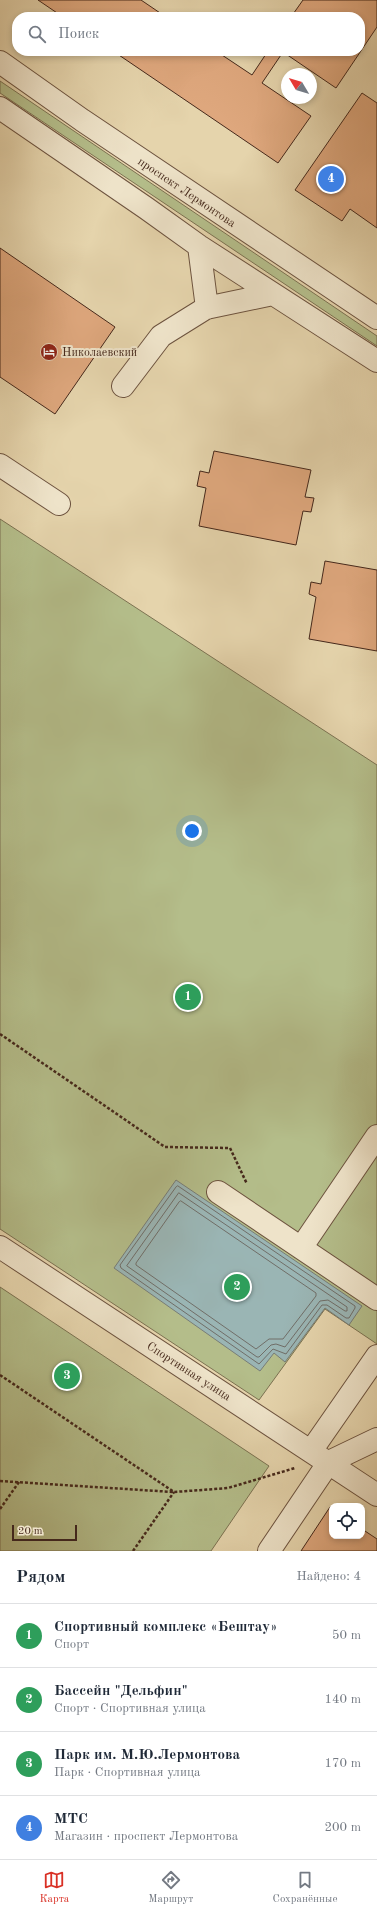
<!DOCTYPE html>
<html lang="ru">
<meta charset="utf-8">
<style>
body{margin:0;font-family:"Old Standard TT",serif;background:#f6f6f7;color:#1f2937}
.controls{position:absolute;right:12px;bottom:12px;display:grid;overflow:hidden;border-radius:8px;box-shadow:0 2px 6px #0003}
.controls button{width:36px;height:36px;display:grid;place-items:center;padding:0;border:0;border-bottom:1px solid #e0e1e3;background:#fff;color:#1f2937;font:20px sans-serif}
.compass{position:absolute;left:281px;top:68px;width:36px;height:36px;border-radius:50%;background:#fff;box-shadow:0 2px 6px #0003;rotate:308deg}
.scale{position:absolute;left:12px;bottom:10px;width:65px;box-sizing:border-box;padding-left:4px;border:2px solid #45281b;border-top:0;font-size:11px;line-height:14px;white-space:nowrap;color:#45281b;-webkit-text-stroke:3px #eee3c9;paint-order:stroke}
.you{position:absolute;left:192px;top:831px;width:14px;height:14px;margin:-10px;border:3px solid #fff;border-radius:50%;background:#1a73e8;box-shadow:0 0 0 6px #1a73e833}
.badge{display:grid;place-items:center;width:26px;height:26px;border-radius:50%;background:#d93025;color:#fff;font-size:13px;font-weight:700}
.pin{position:absolute;translate:-50% -50%;border:2px solid #fff;box-shadow:0 1px 4px #0006}
.list{margin:0;padding:0;list-style:none}
h2{display:flex;justify-content:space-between;align-items:center;height:52px;margin:0;padding:0 16px;font-size:17px}
h2 small{font-size:13px;font-weight:400;color:#747a83}
.list li{display:grid;grid-template-columns:26px 1fr auto;gap:12px;align-items:center;box-sizing:border-box;height:64px;padding:0 16px;border-top:1px solid #e0e1e3}
.list b{display:block;font-size:15px;white-space:nowrap}
.list p{margin:0;font-size:13px;white-space:nowrap;color:#747a83}
.list em{font-size:13px;font-style:normal;color:#747a83}
.icon{flex:none;width:22px;height:22px;fill:none;stroke:currentColor;stroke-width:2;stroke-linecap:round;stroke-linejoin:round}
.map{position:relative;flex:none;width:377px;height:1551px;overflow:hidden}
.search{position:absolute;background:#fff;box-shadow:0 2px 6px #0003;left:12px;right:12px;top:12px;height:44px;display:flex;align-items:center;gap:10px;box-sizing:border-box;padding:0 14px;border-radius:16px;color:#747a83;font-size:15px}
.sheet{height:308px;background:#fff}
nav{display:flex;justify-content:space-around;align-items:center;box-sizing:border-box;height:56px;border-top:1px solid #e0e1e3;background:#fff;font-size:11px;color:#747a83}
nav a{display:grid;justify-items:center;gap:2px}
nav .on{color:#d93025}
.map>svg:first-child{display:block}
.green{fill:#b4bd8a;stroke:#7c7252}
.water{fill:#9ab5b4;stroke:#787d77}
.lines{fill:none;stroke-linecap:round;stroke-linejoin:round}
.shore{stroke:#706e68;stroke-width:1}
.building{fill:#dea77d;stroke:#45281b}
.minor-casing{stroke:#6d533f;stroke-width:24}
.path{stroke:#45281b;stroke-width:2.5;stroke-dasharray:3 2;stroke-linecap:butt}
.minor{stroke:#eee3c9;stroke-width:22}
.labels{text-anchor:middle;stroke-width:4;stroke-linejoin:round;paint-order:stroke}
.street-label{font-size:12px;fill:#45281b;stroke:#eee3c9}
.poi-label{font-size:12px;fill:#45281b;stroke:#eee3c9;text-anchor:start}
</style>
<div class="map">
<svg width="377" height="1551" viewBox="0 0 377 1551">
<rect width="100%" height="100%" fill="#e5d4ac"/>
<filter id="stains"><feTurbulence type="fractalNoise" baseFrequency=".005" numOctaves="4"/><feColorMatrix values="0 0 0 0 .2 0 0 0 0 .09 0 0 0 0 .02 0 0 0 .5 -.17"/></filter>
<radialGradient id="worn" r=".72"><stop offset=".6" stop-color="#630" stop-opacity="0"/><stop offset="1" stop-color="#630" stop-opacity=".3"/></radialGradient>
<path class="green" d="M0 81 377 336V346L0 93Z
M0 519 377 765V1344L325 1309 259 1400 0 1229Z
M0 1287 269 1466 211 1551H0Z"/>
<path class="water" d="M176 1180 362 1306 349 1325 325 1308 285 1362 274 1353 260 1371 114 1268Z"/>
<g class="lines">
<path class="shore" d="M178 1186 355 1306V1308L349 1318H346L327 1305H322L286 1354 273 1349 259 1364 121 1268 120 1265 176 1187Z
M179 1193 347 1307V1311H345L328 1300 320 1301 285 1347 276 1344 271 1345 259 1357H257L127 1266Z
M181 1201 316 1293V1296L283 1339H269L256 1349 136 1265V1263L179 1202Z"/>
</g>
<path class="building" d="M38 0H141L166 17H63Z
M303 0H377V27L336 88 283 52 262 83 311 116 278 163 113 51H216L252 75 268 51H360V17H291Z
M362 93 377 103V228L350 209 342 221 295 190Z
M0 248 115 327 55 414 0 377Z
M214 451 311 470 305 497 314 498 311 512 303 511 296 545 199 526 206 488 197 486 200 471 209 473Z
M325 561 377 570V651L309 639 316 597 309 594 311 582 321 584Z
M330 1507 332 1508V1536H362V1529L377 1539V1551H301Z"/>
<g class="lines">
<g class="minor-casing">
<path id="minor" d="M0 62 82 120 377 318
M0 108 146 208 199 246 377 361
M199 246 207 308
M123 386 161 336 206 308 273 294
M0 465 59 504
M218 1192 377 1299
M0 1247 377 1495
M301 1248 377 1136
M311 1451 377 1356
M269 1551 329 1462 377 1439"/>
</g>
<path class="path" d="M0 1034 165 1147 230 1148 247 1184
M0 1375 174 1492 228 1488 295 1468
M0 1481 173 1492
M0 1509 19 1482
M133 1551 174 1492"/>
<use href="#minor" class="minor"/>
</g>
<defs>
<g id="hotel-disc" transform="scale(0.9)"><circle r="9.5" fill="#8f2418" stroke="#eee3c9"/><path d="M-6-4.5h1.5V1H6V5H4.5V3h-9V5H-6ZM-4 0a1.8 1.8 0 1 1 3.6 0ZM.5 0V-2.5h3Q6-2.5 6 0Z" fill="#fff"/></g>
</defs>
<g fill-rule="evenodd">
<use href="#hotel-disc" x="49" y="352"/>
</g>
<g class="labels">
<g class="street-label">
<text transform="translate(187 192) rotate(34)" y="4">проспект Лермонтова</text>
<text transform="translate(189 1371) rotate(33)" y="4">Спортивная улица</text>
</g>
<g class="poi-label">
<text x="62" y="356">Николаевский</text>
</g>
</g>
<rect width="100%" height="100%" filter="url(#stains)"/>
<rect width="100%" height="100%" fill="url(#worn)"/>
</svg>
<div class="controls">
<button><svg class="icon" aria-label="locate" viewBox="0 0 24 24"><circle cx="12" cy="12" r="6"/><path d="M12 2v4M12 18v4M2 12h4M18 12h4"/></svg></button>
</div>
<svg class="compass" viewBox="-18 -18 36 36"><path d="M0-13l5 13h-10z" fill="#e53935"/><path d="M0 13l5-13h-10z" fill="#747a83"/></svg>
<div class="scale">20 m</div>
<div class="you"></div>
<div class="pin badge" style="left:188px;top:997px;background:#2e9e5b">1</div>
<div class="pin badge" style="left:237px;top:1287px;background:#2e9e5b">2</div>
<div class="pin badge" style="left:67px;top:1376px;background:#2e9e5b">3</div>
<div class="pin badge" style="left:331px;top:179px;background:#3f7fe0">4</div>
<div class="search"><svg class="icon" aria-label="search" viewBox="0 0 24 24"><circle cx="10" cy="10" r="6"/><path d="M15 15l6 6"/></svg>Поиск</div>
</div>
<section class="sheet">
<h2>Рядом<small>Найдено: 4</small></h2>
<ul class="list">
<li><span class="badge" style="background:#2e9e5b">1</span><div><b>Спортивный комплекс «Бештау»</b><p>Спорт</p></div><em>50 m</em></li>
<li><span class="badge" style="background:#2e9e5b">2</span><div><b>Бассейн &quot;Дельфин&quot;</b><p>Спорт · Спортивная улица</p></div><em>140 m</em></li>
<li><span class="badge" style="background:#2e9e5b">3</span><div><b>Парк им. М.Ю.Лермонтова</b><p>Парк · Спортивная улица</p></div><em>170 m</em></li>
<li><span class="badge" style="background:#3f7fe0">4</span><div><b>МТС</b><p>Магазин · проспект Лермонтова</p></div><em>200 m</em></li>
</ul>
</section>
<nav>
<a class="on"><svg class="icon" aria-label="map" viewBox="0 0 24 24"><path d="M3 6l6-2 6 2 6-2v14l-6 2-6-2-6 2zM9 4v14M15 6v14"/></svg>Карта</a>
<a><svg class="icon" aria-label="directions" viewBox="0 0 24 24"><path d="M12 3l9 9-9 9-9-9zM9 14v-3h6M13 9l2 2-2 2"/></svg>Маршрут</a>
<a><svg class="icon" aria-label="saved" viewBox="0 0 24 24"><path d="M7 4h10v16l-5-4-5 4z"/></svg>Сохранённые</a>
</nav>
